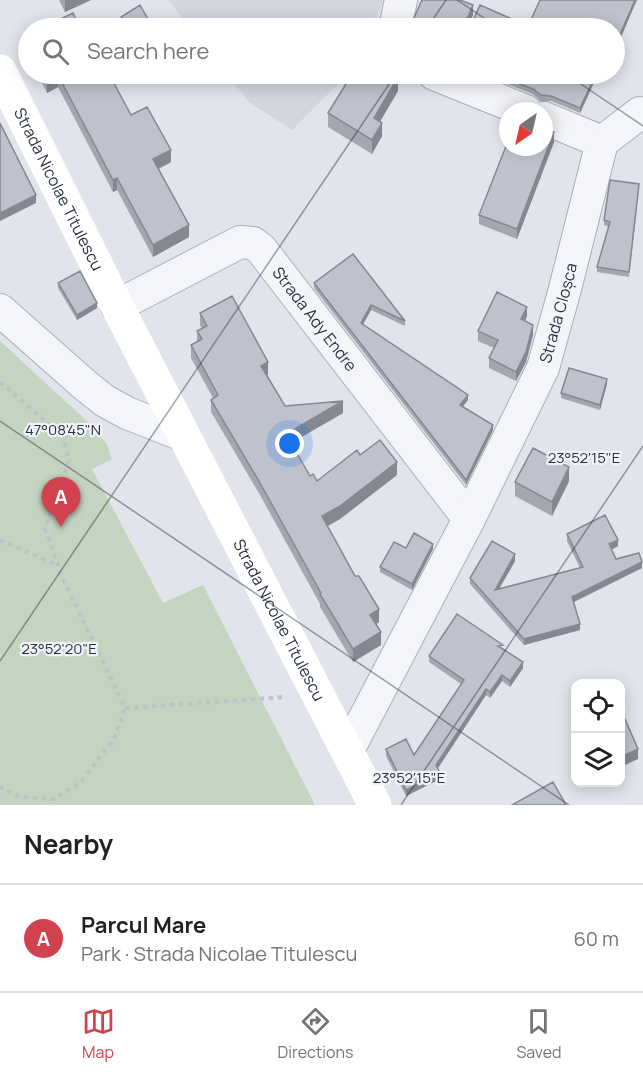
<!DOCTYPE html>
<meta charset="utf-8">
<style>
body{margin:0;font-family:Manrope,sans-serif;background:#f6f6f6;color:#202124}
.controls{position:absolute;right:18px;bottom:18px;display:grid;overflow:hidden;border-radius:12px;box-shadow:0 3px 15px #0003}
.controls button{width:54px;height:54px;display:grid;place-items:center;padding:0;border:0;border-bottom:2px solid #e0e0e0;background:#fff;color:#202124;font:30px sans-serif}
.compass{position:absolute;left:499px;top:102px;width:54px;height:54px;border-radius:50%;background:#fff;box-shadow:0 3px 15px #0003;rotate:214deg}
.you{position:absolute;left:290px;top:444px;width:21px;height:21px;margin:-15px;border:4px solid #fff;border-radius:50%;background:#1a73e8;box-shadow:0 0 0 9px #1a73e833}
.badge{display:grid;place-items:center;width:39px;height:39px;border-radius:50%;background:#d2424e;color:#fff;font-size:20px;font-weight:700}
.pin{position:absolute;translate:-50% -50px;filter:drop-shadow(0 2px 3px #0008)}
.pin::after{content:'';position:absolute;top:32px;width:21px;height:18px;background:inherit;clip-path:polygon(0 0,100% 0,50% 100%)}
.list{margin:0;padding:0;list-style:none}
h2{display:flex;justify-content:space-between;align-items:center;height:78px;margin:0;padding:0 24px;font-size:26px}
h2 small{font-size:20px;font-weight:400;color:#757577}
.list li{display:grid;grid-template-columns:39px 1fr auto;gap:18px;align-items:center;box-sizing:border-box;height:108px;padding:0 24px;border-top:2px solid #e0e0e0}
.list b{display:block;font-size:22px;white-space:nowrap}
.list p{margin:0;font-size:20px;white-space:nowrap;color:#757577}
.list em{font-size:20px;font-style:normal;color:#757577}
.icon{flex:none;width:33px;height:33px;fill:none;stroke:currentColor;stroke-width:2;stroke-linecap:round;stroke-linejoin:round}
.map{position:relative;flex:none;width:643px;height:805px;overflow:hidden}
.search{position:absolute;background:#fff;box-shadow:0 3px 15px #0003;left:18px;right:18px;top:18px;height:66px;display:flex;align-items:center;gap:15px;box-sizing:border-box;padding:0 21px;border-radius:33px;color:#757577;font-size:22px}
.sheet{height:186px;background:#fff}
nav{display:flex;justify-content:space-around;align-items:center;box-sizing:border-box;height:84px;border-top:2px solid #e0e0e0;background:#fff;font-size:16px;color:#757577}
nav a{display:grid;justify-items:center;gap:3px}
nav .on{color:#d2424e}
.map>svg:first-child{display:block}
.built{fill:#d3d6df}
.green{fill:#c5d4c1}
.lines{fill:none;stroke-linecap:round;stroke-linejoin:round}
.street-casing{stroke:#aaaeb8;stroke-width:34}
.path{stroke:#bec2c9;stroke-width:4;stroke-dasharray:4.5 4.5;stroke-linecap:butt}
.street{stroke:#f3f5f8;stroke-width:32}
.secondary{stroke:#fff;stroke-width:33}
.wall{fill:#a3a7b0}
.shaded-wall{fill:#858890}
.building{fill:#bec2cd;stroke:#858890;stroke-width:1.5}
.ticks{fill:none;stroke:#283042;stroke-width:1.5;stroke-opacity:0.45}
.labels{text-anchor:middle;stroke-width:4.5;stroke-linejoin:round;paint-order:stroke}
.street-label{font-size:16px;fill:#283042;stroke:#f0f3f7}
.ticks-label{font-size:15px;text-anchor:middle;fill:#283042;stroke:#f0f3f7;stroke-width:4.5;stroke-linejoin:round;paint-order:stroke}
</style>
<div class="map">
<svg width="643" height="805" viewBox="0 0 643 805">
<rect width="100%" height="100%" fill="#e1e4ea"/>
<path class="built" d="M168 0H384L371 28H191Z
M227 74H348L292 130 249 102Z"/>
<path class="green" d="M0 341 90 424 107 444 112 459 92 469 163 603 203 585 315 805H0Z"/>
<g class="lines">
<g class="street-casing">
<g id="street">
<path d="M395 28 401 0"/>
<path d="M434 74 526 111"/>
<path d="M544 118 602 142"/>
<path id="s1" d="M117 306 240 242 253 243 261 249 469 519"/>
<path d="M0 310 86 386 105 401 127 413 183 435"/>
<path id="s2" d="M348 750 469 519 543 368 565 289 602 142 640 113"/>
</g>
</g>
<path class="path" d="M0 382 63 436 69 461 45 529 63 579 125 708 114 739 81 782 54 799 21 797 0 787
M63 436 96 432 97 428
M0 540 57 565
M125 708 286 697"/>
<use href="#street" class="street"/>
<path class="secondary" id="s3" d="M0 71 117 306 375 805"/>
</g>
<path class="wall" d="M59 0H91L65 12Z
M473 15 467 28H413V20Z
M121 17 153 28H122Z
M28 35V55L25 49V37Z
M38 74H103L131 115 171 162 159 169 189 237 153 257 117 190 113 192 58 87 47 93Z
M598 74 580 113 551 101H541L533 94 502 82V77Z
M398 91 380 121 382 136 372 154 328 127V113Z
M554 142 517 239 479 224V215Z
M639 189 629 277 597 272V267L609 227 604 225V220Z
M353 254 405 321V326L371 310 363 324 468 400 463 406 493 430 466 485 314 288V283Z
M58 283 97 308 77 320 58 288Z
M200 313 268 375H267L285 406 343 413 291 443 310 476 317 481 360 455 397 475 340 519 328 526 379 622 376 624 381 645 353 662 320 607V604L260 495 211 412V400L213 398 191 358V345L197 342V331L202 329 200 325Z
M527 316 525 321 533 335 526 362 516 381 489 368V358L494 348 478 341V331Z
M607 384 600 410 561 398V393Z
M569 481 552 516 515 496V482Z
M567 534 618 546 611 550 616 559 642 568 573 602 580 630 524 645 470 584V578L515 561 499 589 580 568 567 541Z
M406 548 433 549 412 590 380 572V567Z
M503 649 523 668 510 687 502 681 490 698 486 695 438 768 440 779 406 796 386 756V749L414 755 461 684 429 662V656Z"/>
<path class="shaded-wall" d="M65 0H91L65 12Z
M635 0H637L615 51V46Z
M473 5V15L467 28H463Z
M596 74H598L580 113V108Z
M58 75V87L47 93V80Z
M398 77V91L374 132V118Z
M382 123V136L372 154V140Z
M554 132V142L517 239V229Z
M171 150V162L153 171V159Z
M117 178V190L113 192V180Z
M36 195V203L0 221V213Z
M189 225V237L153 257V245Z
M97 303V308L77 320V315Z
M371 305V310L361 328V323Z
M527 307V316L521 329V319Z
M533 325V335L526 362 516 381V372Z
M268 362V375L261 378V366Z
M607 379V384L600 410V405Z
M468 395V400L460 410V405Z
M343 401V413L286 446V434Z
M493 425V430L466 485V480Z
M397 462V475L340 519 322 529V516Z
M569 467V481L552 516V502Z
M618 540V546L609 551V544Z
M433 544V549L412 590V584Z
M515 554V561L495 596V590Z
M642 562V568L572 603V597Z
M379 609V622L370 628V615Z
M580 624V630L524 645V639Z
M381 632V645L353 662V649Z
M523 662V668L510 687V681Z
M502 675V681L490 698V692Z
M486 689V695L436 771V765Z
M638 749V759L621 767V757Z
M440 773V779L406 796V790Z"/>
<path class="building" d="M422 0H460L473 5 463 28H422L423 25 413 20Z
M540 0H635L615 46V28H473L470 27 480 5 528 26Z
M140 5 153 28H127L121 17Z
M73 13 80 28H42Z
M28 35V43L25 37Z
M44 74H109L131 115 147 107 171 150 153 159 189 225 153 245 117 178 113 180 58 75 47 80Z
M352 74H392L398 77 374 118 382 123 372 140 328 113Z
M504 74H596L580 108 551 96 541 95 533 89 502 77Z
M0 123 36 195 0 213Z
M544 128 554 132 517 229 479 215 508 141V147H544Z
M610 180 639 184 629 272 597 267 610 222 604 220Z
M353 254 405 321 371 305 361 323 468 395 460 405 493 425 466 480 314 283Z
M80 271 97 303 77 315 58 283Z
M497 292 527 307 521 319 533 325 526 352 516 372 489 358 498 340 478 331Z
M232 296 268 362 261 366 285 406 343 401 286 434 310 476 313 474 317 481 357 450 360 455 380 440 397 462 340 506 322 516 355 576H359L379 609 370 615 381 632 353 649 320 594 321 593 260 483 211 400 218 395 191 345 202 339 197 331 207 326 200 313Z
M569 368 607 379 600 405 561 393Z
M533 448 569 467 552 502 515 482Z
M605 515 618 540 609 544 616 559 639 553 642 562 572 597 580 624 524 639 470 578 492 541 515 554 495 590 583 567 567 534Z
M414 533 433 544 412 584 380 567 394 542 406 548Z
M457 614 503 645 498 646 523 662 510 681 502 675 490 692 486 689 436 765 440 773 406 790 386 749 406 739 414 755 464 680 429 656Z
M621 710 638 749 621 757Z
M553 782 566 805H512Z"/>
<path class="ticks" d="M457 0 499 28M427 28 446 0M566 74 643 126M0 421 569 805M0 661 396 74M401 805 643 446"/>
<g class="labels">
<g class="street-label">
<text dy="6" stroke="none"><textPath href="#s3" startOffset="132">Strada Nicolae Titulescu</textPath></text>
<text dy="6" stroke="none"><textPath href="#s2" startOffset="486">Strada Cloșca</textPath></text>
<text dy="6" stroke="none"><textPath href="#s1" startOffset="250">Strada Ady Endre</textPath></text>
<text dy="6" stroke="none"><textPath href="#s3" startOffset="616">Strada Nicolae Titulescu</textPath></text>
</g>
</g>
<g class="ticks-label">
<text x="63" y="435">47°08'45"N</text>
<text x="584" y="463">23°52'15"E</text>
<text x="59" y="654">23°52'20"E</text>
<text x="409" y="783">23°52'15"E</text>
</g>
</svg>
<div class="controls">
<button><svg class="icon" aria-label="locate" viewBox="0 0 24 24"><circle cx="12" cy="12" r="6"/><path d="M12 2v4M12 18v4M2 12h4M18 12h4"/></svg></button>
<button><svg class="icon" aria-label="layers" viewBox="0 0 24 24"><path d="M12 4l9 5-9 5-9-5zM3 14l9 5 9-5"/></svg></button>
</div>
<svg class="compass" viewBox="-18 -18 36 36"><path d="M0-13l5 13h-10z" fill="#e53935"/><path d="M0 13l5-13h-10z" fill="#757577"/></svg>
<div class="you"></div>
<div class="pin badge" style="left:61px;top:527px">A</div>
<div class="search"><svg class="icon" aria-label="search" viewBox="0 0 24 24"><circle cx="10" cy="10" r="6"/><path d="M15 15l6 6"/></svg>Search here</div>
</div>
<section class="sheet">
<h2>Nearby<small></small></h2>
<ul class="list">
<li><span class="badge">A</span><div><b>Parcul Mare</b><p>Park · Strada Nicolae Titulescu</p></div><em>60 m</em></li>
</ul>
</section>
<nav>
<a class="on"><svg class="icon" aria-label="map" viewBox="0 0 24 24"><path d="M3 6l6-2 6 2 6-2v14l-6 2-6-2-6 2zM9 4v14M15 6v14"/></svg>Map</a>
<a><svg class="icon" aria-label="directions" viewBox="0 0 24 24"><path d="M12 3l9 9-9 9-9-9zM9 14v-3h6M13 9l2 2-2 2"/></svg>Directions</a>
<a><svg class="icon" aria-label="saved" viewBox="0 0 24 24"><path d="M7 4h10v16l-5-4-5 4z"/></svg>Saved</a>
</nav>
